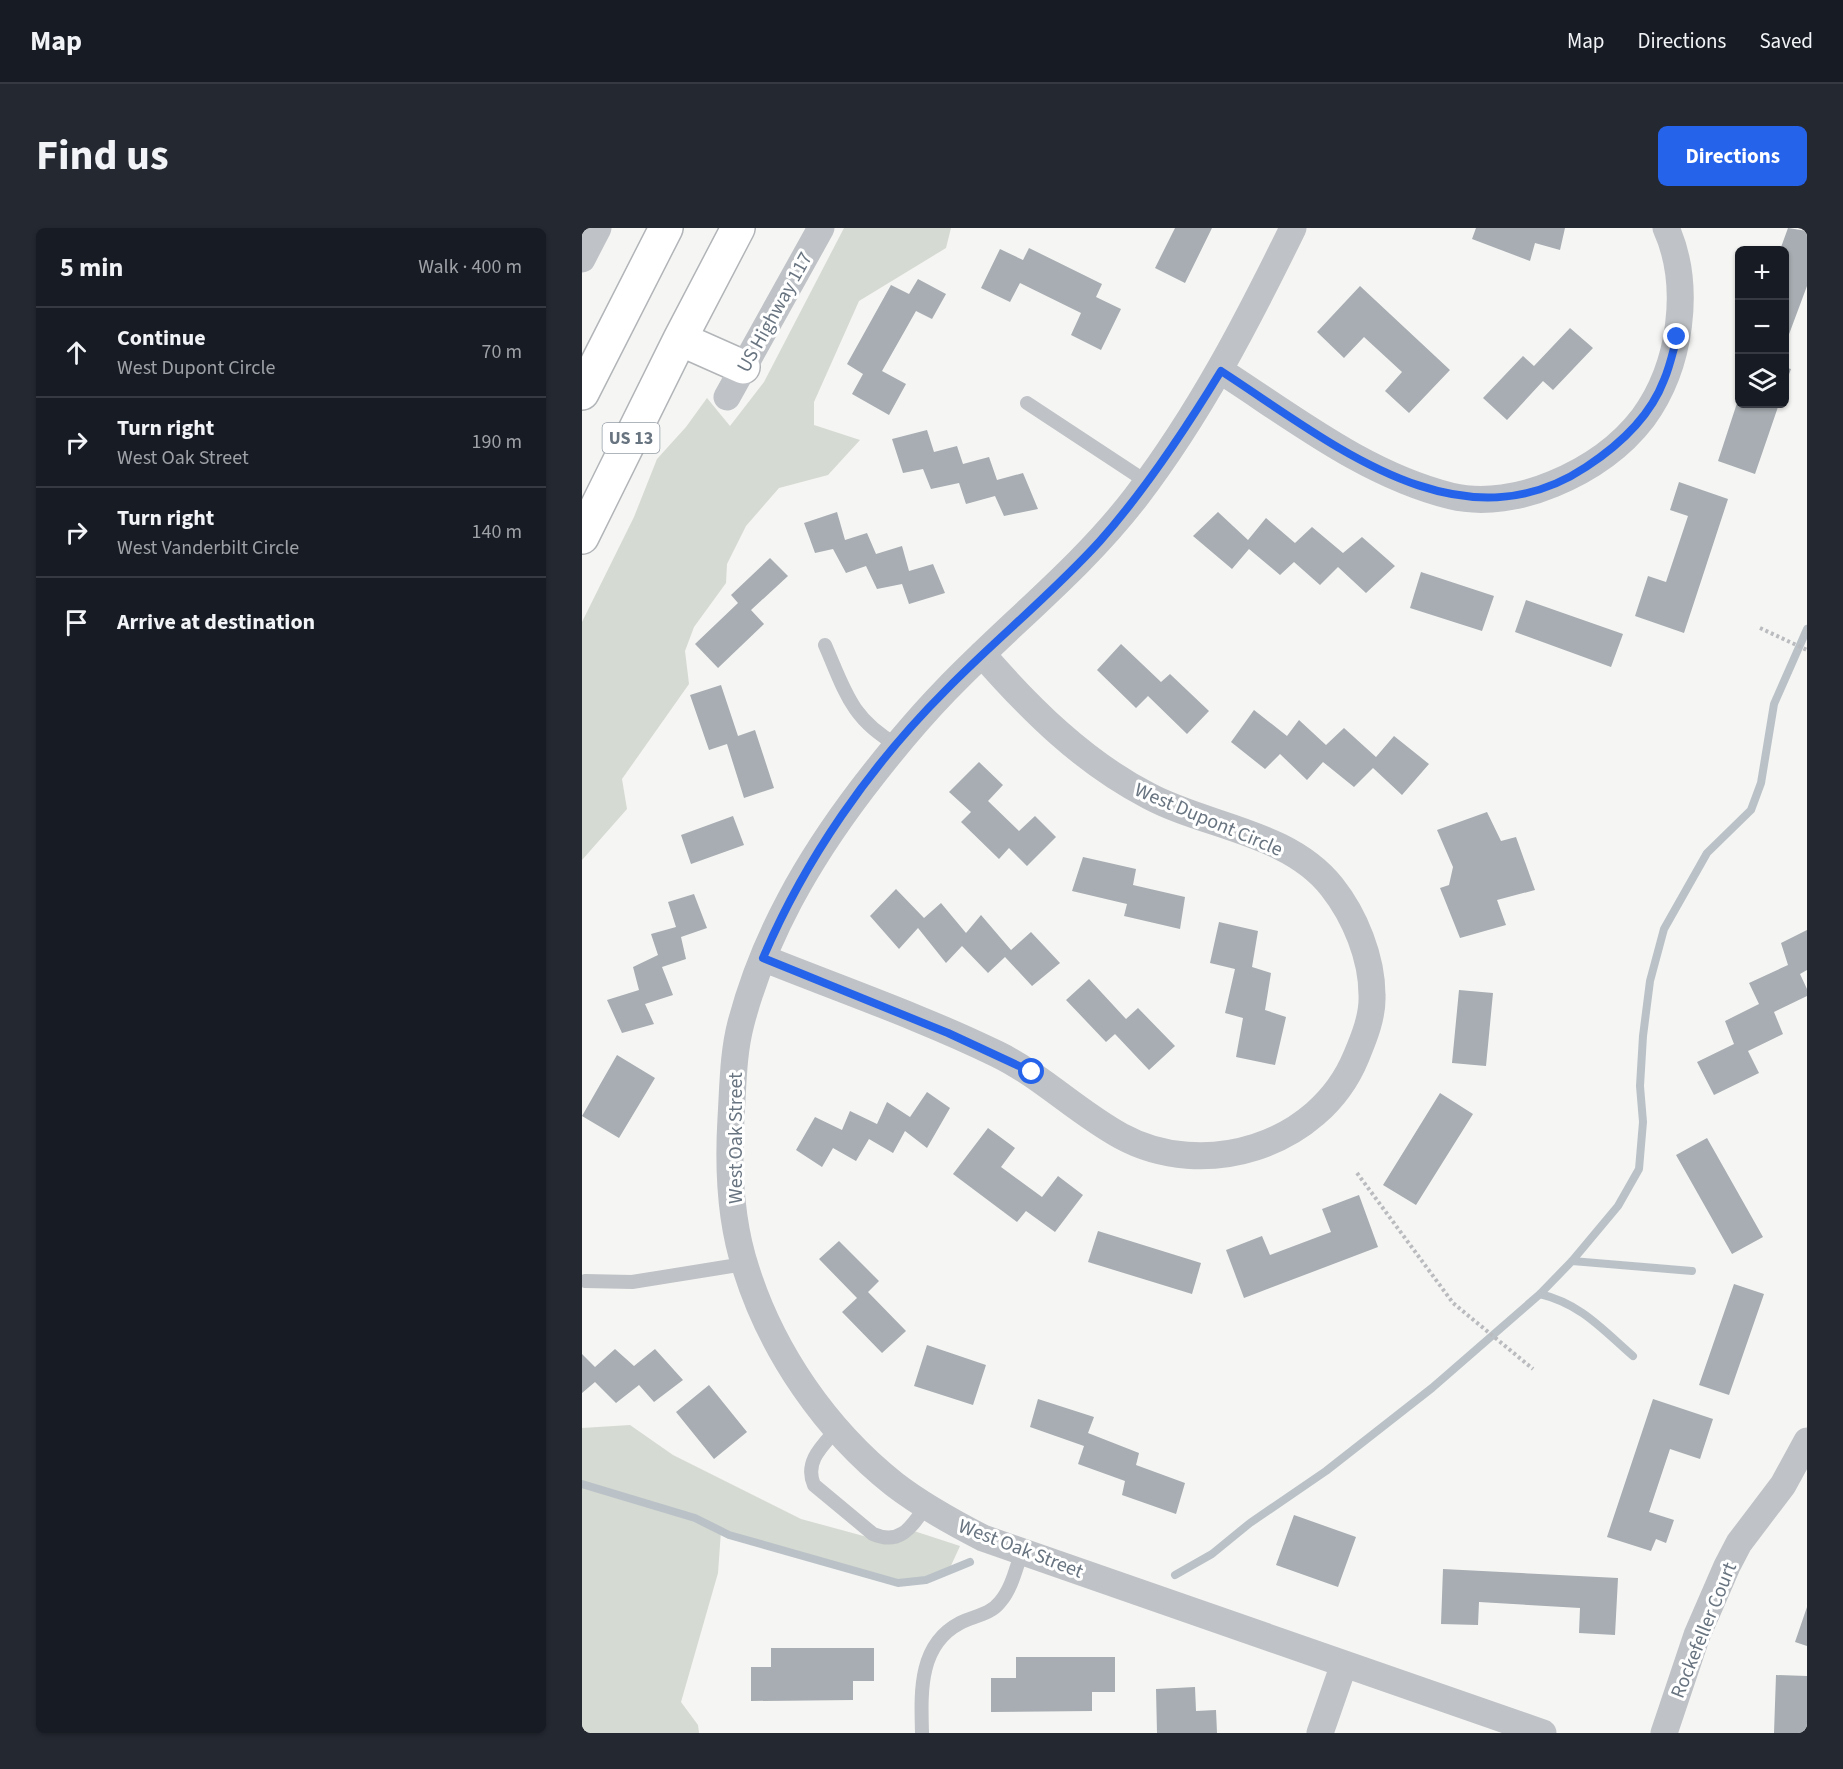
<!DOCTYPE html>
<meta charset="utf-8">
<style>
body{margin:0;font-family:"Source Sans 3",sans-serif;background:#242831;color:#f1f3f6}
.controls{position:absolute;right:18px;top:18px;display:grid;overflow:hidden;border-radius:9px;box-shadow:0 2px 4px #0004}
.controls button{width:54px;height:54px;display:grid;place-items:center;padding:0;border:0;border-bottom:2px solid #363941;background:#171b24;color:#f1f3f6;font:30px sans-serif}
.stop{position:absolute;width:18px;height:18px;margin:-14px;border:4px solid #2563eb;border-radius:50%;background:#fff}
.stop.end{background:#2563eb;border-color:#fff;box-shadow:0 2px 6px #0008}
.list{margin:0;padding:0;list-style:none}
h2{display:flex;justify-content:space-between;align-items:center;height:78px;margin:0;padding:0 24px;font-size:26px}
h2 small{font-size:20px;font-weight:400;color:#9ea1a6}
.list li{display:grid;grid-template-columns:39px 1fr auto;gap:18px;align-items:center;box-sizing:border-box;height:90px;padding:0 24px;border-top:2px solid #363941}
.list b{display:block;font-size:22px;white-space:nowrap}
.list p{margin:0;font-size:20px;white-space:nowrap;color:#9ea1a6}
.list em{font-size:20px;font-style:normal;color:#9ea1a6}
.icon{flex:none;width:33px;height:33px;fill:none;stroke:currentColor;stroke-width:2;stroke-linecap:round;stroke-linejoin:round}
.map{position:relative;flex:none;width:1225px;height:1505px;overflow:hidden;border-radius:9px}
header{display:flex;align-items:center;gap:36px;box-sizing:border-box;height:84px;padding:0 30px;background:#171b24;border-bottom:2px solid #363941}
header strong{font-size:28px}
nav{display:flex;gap:33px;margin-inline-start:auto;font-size:21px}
.intro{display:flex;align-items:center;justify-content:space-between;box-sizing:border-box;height:144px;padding:0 36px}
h1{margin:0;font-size:42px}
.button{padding:15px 27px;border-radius:9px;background:#2563eb;color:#fff;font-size:21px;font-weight:700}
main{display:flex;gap:36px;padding:0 36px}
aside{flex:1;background:#171b24;border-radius:9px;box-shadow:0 2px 4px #0004}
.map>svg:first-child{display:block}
.green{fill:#d5dad2}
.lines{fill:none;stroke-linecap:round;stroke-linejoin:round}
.stream{stroke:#bac2c8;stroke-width:8}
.building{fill:#a7adb2}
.motorway-casing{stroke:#b2b5b8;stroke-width:36}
.path{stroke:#b9bbbe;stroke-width:4;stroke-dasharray:3 3;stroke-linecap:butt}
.service{stroke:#bfc2c6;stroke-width:14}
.minor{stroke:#bfc2c6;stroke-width:27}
.motorway{stroke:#fff;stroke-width:33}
.route{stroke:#2563eb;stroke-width:8}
.labels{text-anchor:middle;stroke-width:6;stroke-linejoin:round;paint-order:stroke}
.shield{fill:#fff;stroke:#959ea6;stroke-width:1.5}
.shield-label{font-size:18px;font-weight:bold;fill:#687480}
.street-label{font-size:20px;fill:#687480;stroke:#fff}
</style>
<header>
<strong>Map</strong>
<nav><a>Map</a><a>Directions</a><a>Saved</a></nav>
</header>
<div class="intro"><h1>Find us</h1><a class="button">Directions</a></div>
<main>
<aside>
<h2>5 min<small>Walk · 400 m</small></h2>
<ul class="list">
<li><svg class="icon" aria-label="ahead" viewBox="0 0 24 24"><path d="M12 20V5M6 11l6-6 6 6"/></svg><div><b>Continue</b><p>West Dupont Circle</p></div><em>70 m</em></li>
<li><svg class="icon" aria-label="right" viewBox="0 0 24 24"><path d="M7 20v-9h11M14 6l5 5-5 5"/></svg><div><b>Turn right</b><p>West Oak Street</p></div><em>190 m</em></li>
<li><svg class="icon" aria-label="right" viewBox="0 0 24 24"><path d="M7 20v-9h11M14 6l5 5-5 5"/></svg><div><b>Turn right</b><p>West Vanderbilt Circle</p></div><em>140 m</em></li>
<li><svg class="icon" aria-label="arrive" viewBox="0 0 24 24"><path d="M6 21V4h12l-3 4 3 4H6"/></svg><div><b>Arrive at destination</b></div></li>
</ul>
</aside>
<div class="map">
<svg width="1225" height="1505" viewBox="0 0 1225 1505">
<rect width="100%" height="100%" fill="#f5f5f3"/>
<path class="green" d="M262 0H369L364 20 277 73 232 174V197L278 212 246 247 197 260 164 298 145 336 144 355 112 399 103 423 107 456 40 551 45 581 0 632V394L52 289 75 231 104 199 125 170 148 198 182 154Z
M48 1197 91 1227 219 1291 311 1316 332 1303 378 1318 367 1342 344 1352 316 1355 139 1303 136 1345 99 1474 116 1497 117 1505H0V1200Z"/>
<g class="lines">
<path class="stream" d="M990 1033 1110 1043
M958 1066C999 1076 1020 1101 1051 1128
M0 1256 113 1290 147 1307 316 1355 344 1352 388 1334
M593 1347 630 1326 668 1295 744 1243 850 1160 958 1066 990 1033 1036 978 1057 941 1061 894 1058 858 1061 808 1068 753 1082 701 1125 625 1169 582 1179 555 1192 476 1225 401"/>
</g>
<path class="building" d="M593 0H630L603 55 573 40Z
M894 0H983L978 22 953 15 948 33 890 11Z
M1206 0 1225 3V58L1203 117 1202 22H1198Z
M447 20 520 56 514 69 539 81 519 122 489 107 499 85 438 55 428 74 399 60 418 21 441 32Z
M336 51 364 66 350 91 334 83 300 143 324 156 307 187 270 166 281 146 265 136 309 57 327 66Z
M778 58 868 142 827 185 803 163 820 144 782 109 762 130 735 104Z
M988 100 1011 120 971 162 961 153 925 192 901 170 941 128 952 138Z
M1202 139 1209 141 1203 157H1202Z
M1157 169 1158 176H1197L1173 246 1136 233Z
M345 202 352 224 375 218 381 236 407 229 415 252 441 245 456 281 422 288 413 268 384 276 377 255 349 261 341 241 321 245 310 211Z
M1097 254 1146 271 1102 405 1053 388 1066 348 1084 354 1106 288 1088 282Z
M255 284 263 312 285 305 294 326 320 318 327 343 351 336 363 365 327 376 320 356 295 361 284 338 264 345 251 321 233 325 222 295Z
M636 284 666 312 684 290 713 315 730 299 761 325 780 309 813 338 784 365 756 339 738 357 712 334 698 347 667 321 650 341 611 308Z
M188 330 206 348 169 382 182 396 136 440 113 416 156 375 149 367Z
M839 344 912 368 900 403 828 380Z
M944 372 1041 406 1029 439 933 404Z
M539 416 579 454 588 446 627 483 605 506 566 468 554 480 515 442Z
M139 457 156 508 173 502 192 560 162 570 145 516 127 522 108 467Z
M672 482 705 508 717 492 744 517 762 500 794 529 812 508 847 536 820 567 791 540 772 559 741 534 725 552 698 526 683 541 649 514Z
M397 534 421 557 406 573 437 603 453 588 474 609 445 638 427 620 417 631 379 594 389 584 367 564Z
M905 584 919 613 934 609 953 662 915 672 924 697 878 710 858 660 867 657 871 639 855 602Z
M151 588 162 617 109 636 99 607Z
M501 629 554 641 551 657 603 669 598 701 542 688 545 676 490 663Z
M314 661 342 690 359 675 384 705 399 687 429 722 449 704 478 735 450 758 423 729 406 745 380 718 364 735 336 700 317 721 288 688Z
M112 666 125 700 99 709 104 731 80 739 91 767 63 776 72 796 40 805 25 772 57 762 51 739 76 727 69 706 94 699 86 674Z
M637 694 676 703 670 739 689 745 683 782 704 789 693 837 654 829 661 790 643 785 653 741 628 735Z
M1225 702V742L1218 746 1225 761V768L1192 784 1201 806 1166 823 1177 845 1132 867 1115 834 1152 816 1143 793 1177 776 1167 755 1206 737 1199 715Z
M507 751 544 791 556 780 593 818 567 842 533 806 524 814 484 772Z
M877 762 911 765 904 838 870 835Z
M35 827 73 850 37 910 0 888Z
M345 864 368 880 345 920 323 903 311 925 287 911 274 933 251 920 240 939 214 922 233 889 260 902 268 883 295 896 305 874 328 889Z
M858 865 891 886 834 977 801 957Z
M406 900 433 920 419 939 460 969 476 948 501 967 473 1004 444 983 435 994 371 946Z
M1125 910 1181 1009 1150 1026 1094 927Z
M777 967 796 1019 662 1070 644 1022 680 1008 688 1027 749 1004 740 981Z
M516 1003 619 1035 610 1066 506 1034Z
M257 1013 297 1053 286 1064 324 1103 300 1125 260 1084 275 1070 237 1031Z
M1152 1056 1182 1066 1147 1167 1117 1157Z
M345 1117 404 1137 391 1177 332 1158Z
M33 1121 52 1138 73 1121 101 1152 72 1174 57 1157 34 1175 13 1154 0 1165V1126L13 1139Z
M127 1157 165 1204 132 1231 94 1184Z
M456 1171 512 1189 506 1205 557 1225 554 1237 603 1255 594 1286 540 1267 543 1253 496 1236 502 1218 448 1199Z
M1071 1171 1131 1191 1118 1231 1088 1221 1067 1284 1092 1292 1084 1315 1074 1311 1069 1323 1025 1309Z
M712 1287 774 1309 756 1359 694 1337Z
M861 1341 1036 1350 1033 1407 997 1405 998 1380 897 1374 896 1397 859 1396Z
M1225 1379V1418L1213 1414Z
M189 1420H292V1453H271V1472L169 1473V1439H189Z
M434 1429H533V1464H510V1483L409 1484V1450H434Z
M1194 1447 1225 1448V1505H1192Z
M613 1459 614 1483 634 1482 635 1505H575L574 1461Z"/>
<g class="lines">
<g class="motorway-casing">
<path id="motorway" d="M98 111 161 139
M0 165 84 0
M0 309 98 111 156 0"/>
</g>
<path class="path" d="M1178 400 1225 422
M775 945 871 1075 951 1141"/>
<path class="service" d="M445 175 565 254
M243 417C263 463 269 491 315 517
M3 1053 50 1054 162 1036
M255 1201C240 1218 222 1234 232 1257L291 1306C319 1318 330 1298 344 1278
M340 1505C339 1465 336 1417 378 1395 391 1388 408 1387 418 1374 430 1360 434 1340 440 1323"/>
<path class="minor" d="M711 0C665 94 618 185 554 269 498 342 426 397 363 463 333 494 306 527 280 561 226 632 182 708 159 795 151 825 151 858 149 890 146 940 148 993 164 1041 190 1124 244 1202 312 1256 339 1277 370 1294 401 1310L961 1505
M0 31 16 0
M639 143C712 190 784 247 869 268 902 276 940 269 971 256 1005 242 1038 220 1061 190 1099 138 1110 58 1084 0
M145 169 239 0
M181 730C258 761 339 789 415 826 460 848 495 884 539 908 621 953 737 919 774 829 782 810 791 788 790 767 790 730 773 688 750 659 707 604 625 599 567 568 501 534 448 481 400 426
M738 1505 762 1436
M1082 1505 1115 1407 1145 1338 1157 1315 1201 1257 1225 1213"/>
<use href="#motorway" class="motorway"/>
</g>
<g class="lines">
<path class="route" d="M450 844 366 805 181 730C223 631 288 538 364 462 414 411 470 366 518 313 564 261 603 202 639 143 746 212 876 324 1004 239 1036 218 1068 189 1082 152 1088 138 1091 123 1095 109"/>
</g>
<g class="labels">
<rect class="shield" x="20.5" y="195" width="57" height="30" rx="4.5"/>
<g class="shield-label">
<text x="49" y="216">US 13</text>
</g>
<g class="street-label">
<text transform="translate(192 84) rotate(-61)" y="7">US Highway 117</text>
<text transform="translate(627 591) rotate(23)" y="7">West Dupont Circle</text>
<text transform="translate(153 910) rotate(-90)" y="7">West Oak Street</text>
<text transform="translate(439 1320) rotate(21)" y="7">West Oak Street</text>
<text transform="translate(1121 1402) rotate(-68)" y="7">Rockefeller Court</text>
</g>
</g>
</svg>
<div class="controls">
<button>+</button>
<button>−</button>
<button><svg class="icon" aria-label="layers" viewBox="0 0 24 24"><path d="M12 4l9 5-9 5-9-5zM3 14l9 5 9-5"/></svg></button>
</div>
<div class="stop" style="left:450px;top:844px"></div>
<div class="stop end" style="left:1095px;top:109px"></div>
</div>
</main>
